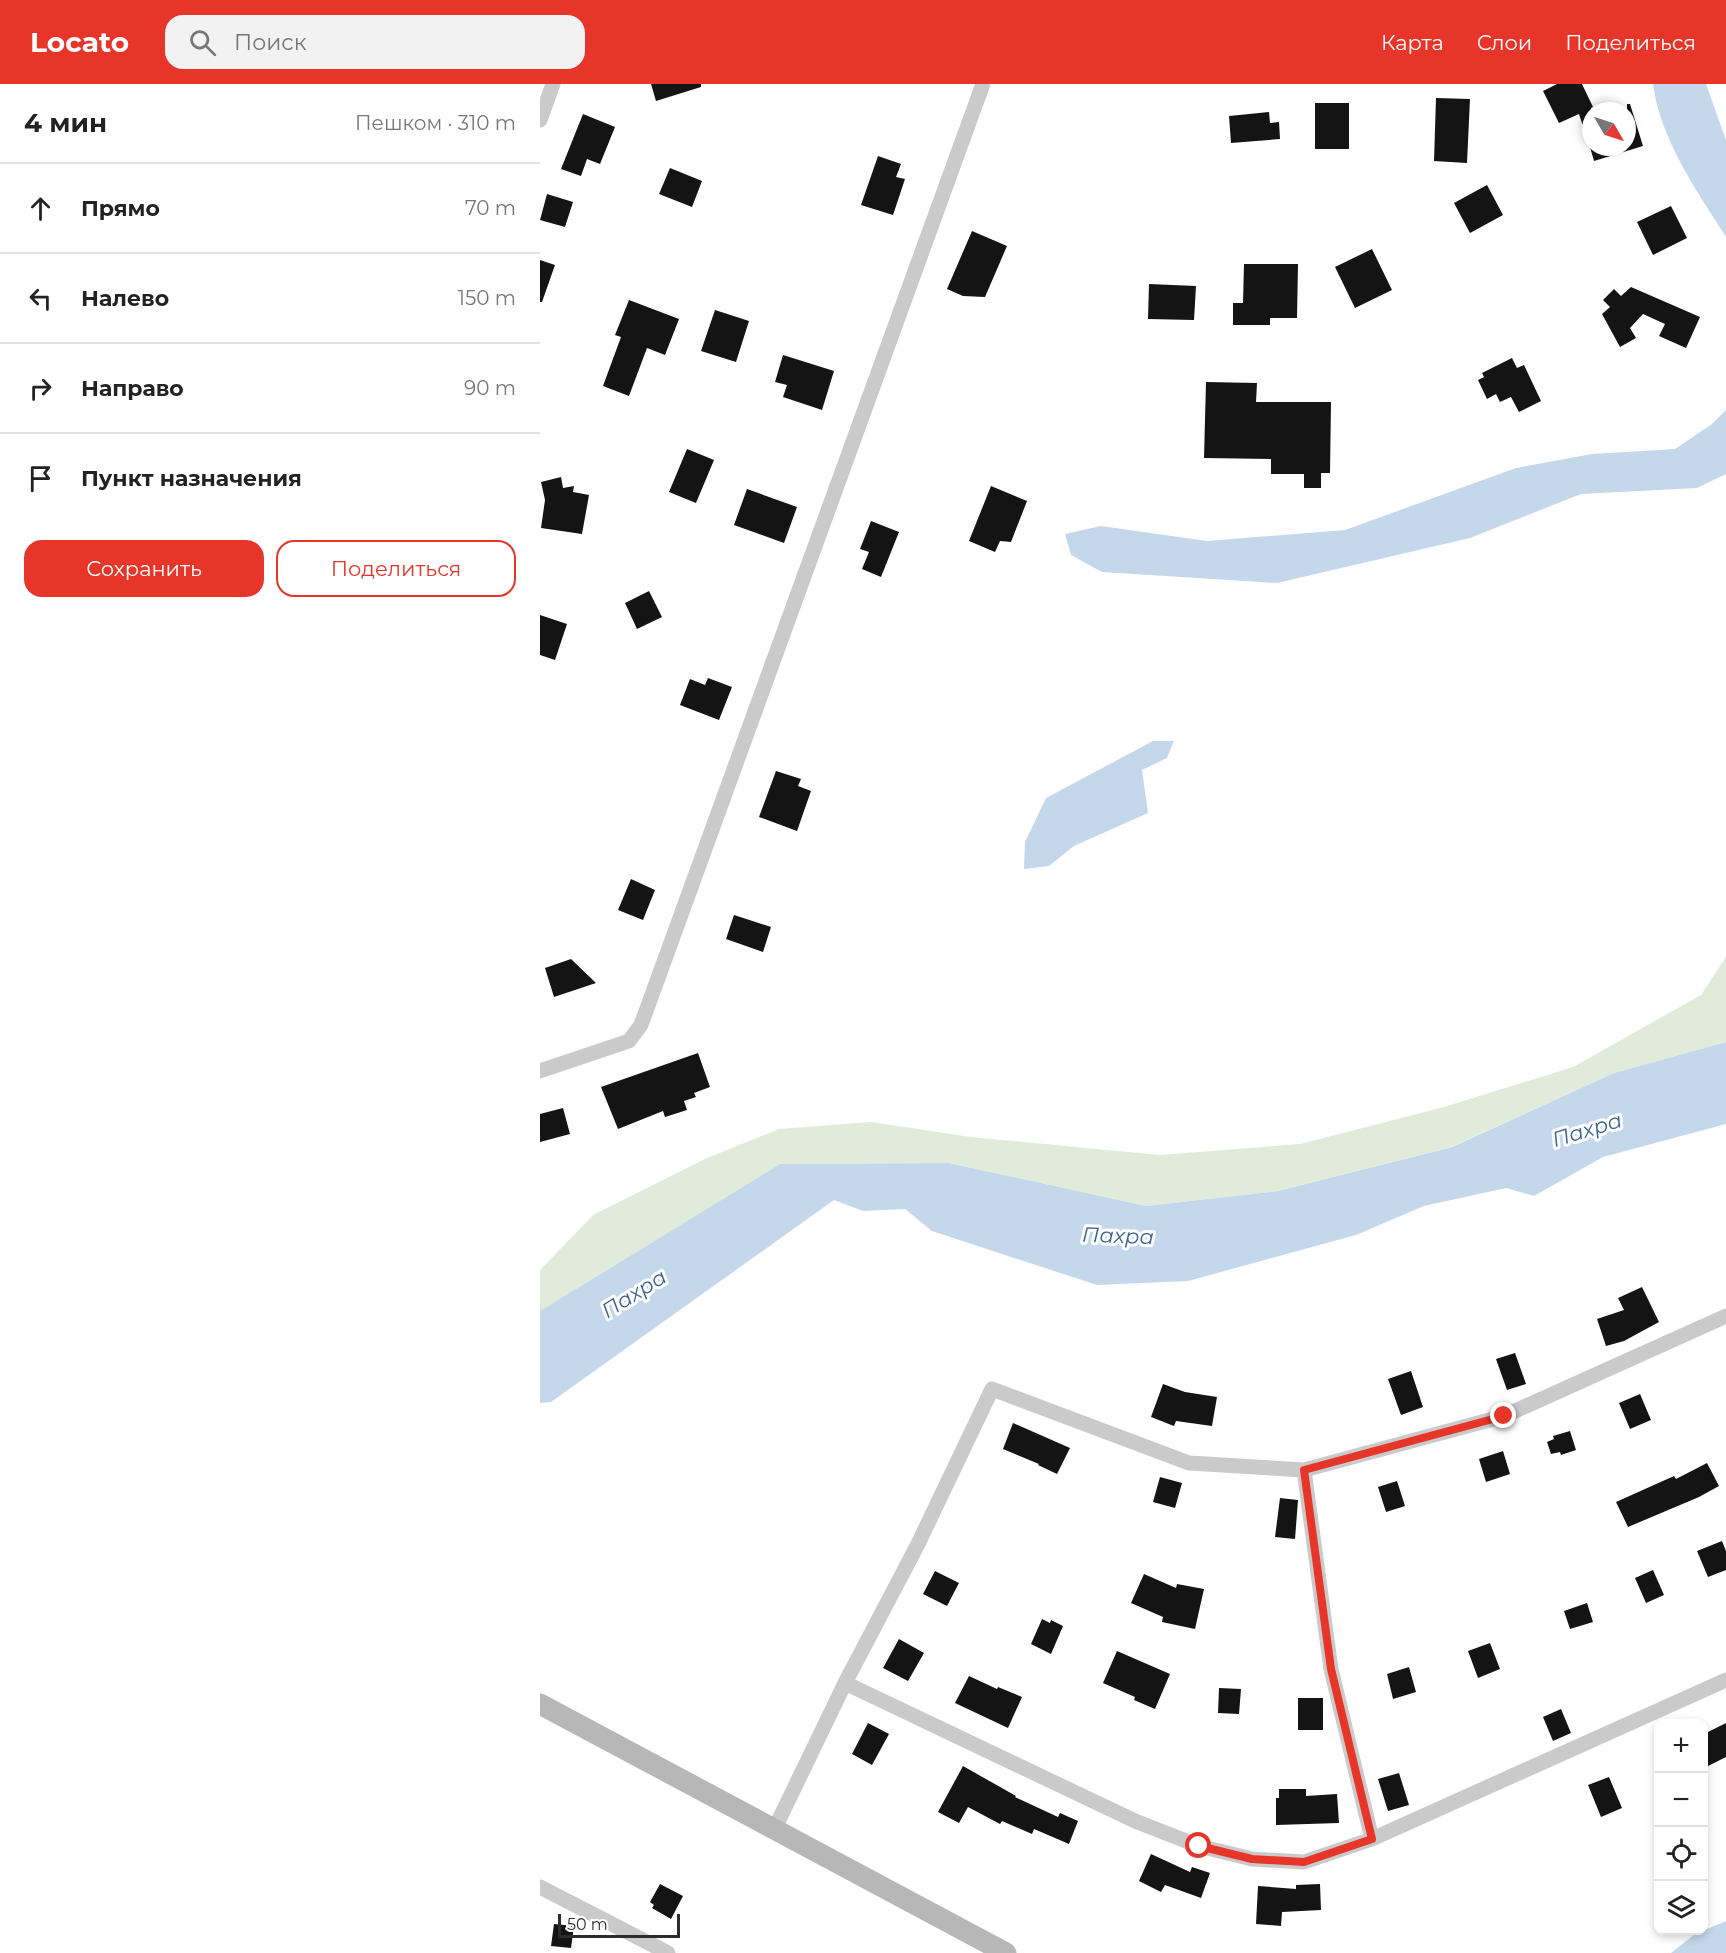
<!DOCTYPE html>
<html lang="ru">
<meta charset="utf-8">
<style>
body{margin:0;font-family:Montserrat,sans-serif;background:#f2f2f2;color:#222}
.controls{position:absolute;right:18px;bottom:18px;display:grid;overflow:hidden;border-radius:12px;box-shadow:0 3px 9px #0003}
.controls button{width:54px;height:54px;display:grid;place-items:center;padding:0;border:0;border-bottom:2px solid #e0e0e0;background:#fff;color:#222;font:30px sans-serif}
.compass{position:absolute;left:1042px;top:18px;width:54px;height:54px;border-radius:50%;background:#fff;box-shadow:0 3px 9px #0003;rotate:129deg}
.scale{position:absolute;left:18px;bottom:15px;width:122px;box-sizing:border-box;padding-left:6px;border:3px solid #2d2d2d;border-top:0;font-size:16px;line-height:21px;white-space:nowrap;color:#2d2d2d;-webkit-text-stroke:4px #fff;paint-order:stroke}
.stop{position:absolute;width:18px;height:18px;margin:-14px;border:4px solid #e8352a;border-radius:50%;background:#fff}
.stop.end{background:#e8352a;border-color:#fff;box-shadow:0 2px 6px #0008}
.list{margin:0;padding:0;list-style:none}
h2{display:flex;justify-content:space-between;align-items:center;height:78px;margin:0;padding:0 24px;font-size:26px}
h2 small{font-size:20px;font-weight:400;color:#767676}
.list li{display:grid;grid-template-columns:39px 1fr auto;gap:18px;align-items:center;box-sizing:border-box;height:90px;padding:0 24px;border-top:2px solid #e0e0e0}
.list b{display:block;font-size:22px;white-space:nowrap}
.list em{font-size:20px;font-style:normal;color:#767676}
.actions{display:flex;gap:12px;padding:18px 24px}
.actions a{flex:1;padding:14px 0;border:2px solid #e8352a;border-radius:18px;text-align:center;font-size:21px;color:#e8352a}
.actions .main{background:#e8352a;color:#fff}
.icon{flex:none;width:33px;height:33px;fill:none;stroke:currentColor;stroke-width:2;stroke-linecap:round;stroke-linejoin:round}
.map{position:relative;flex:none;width:1186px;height:1869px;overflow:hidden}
header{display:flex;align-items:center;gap:36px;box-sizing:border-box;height:84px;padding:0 30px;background:#e8352a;color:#fff}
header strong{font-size:28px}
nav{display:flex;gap:33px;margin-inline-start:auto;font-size:21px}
.search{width:420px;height:54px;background:#f2f2f2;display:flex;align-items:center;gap:15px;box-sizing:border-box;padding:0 21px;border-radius:18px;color:#767676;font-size:22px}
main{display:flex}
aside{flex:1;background:#fff}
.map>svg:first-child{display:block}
.green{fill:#e1ebda}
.water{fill:#c5d8eb}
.building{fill:#141414}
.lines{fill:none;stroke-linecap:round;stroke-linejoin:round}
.street{stroke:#cacaca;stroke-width:15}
.secondary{stroke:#b7b7b7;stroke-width:21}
.route{stroke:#e8352a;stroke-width:8}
.labels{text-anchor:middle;stroke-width:6;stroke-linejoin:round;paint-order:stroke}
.water-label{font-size:21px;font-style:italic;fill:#3a6390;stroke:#fff}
</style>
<header>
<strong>Locato</strong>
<div class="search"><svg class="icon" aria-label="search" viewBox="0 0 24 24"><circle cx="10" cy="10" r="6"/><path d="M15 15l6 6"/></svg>Поиск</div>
<nav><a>Карта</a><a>Слои</a><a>Поделиться</a></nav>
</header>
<main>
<aside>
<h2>4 мин<small>Пешком · 310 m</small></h2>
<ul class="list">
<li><svg class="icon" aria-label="ahead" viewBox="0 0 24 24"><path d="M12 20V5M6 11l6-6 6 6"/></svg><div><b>Прямо</b></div><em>70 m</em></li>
<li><svg class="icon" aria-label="left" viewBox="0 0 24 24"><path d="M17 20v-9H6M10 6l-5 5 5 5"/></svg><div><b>Налево</b></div><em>150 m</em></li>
<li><svg class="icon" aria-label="right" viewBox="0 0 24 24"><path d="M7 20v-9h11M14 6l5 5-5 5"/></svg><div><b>Направо</b></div><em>90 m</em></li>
<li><svg class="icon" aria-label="arrive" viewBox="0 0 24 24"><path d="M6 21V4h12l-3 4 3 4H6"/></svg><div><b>Пункт назначения</b></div></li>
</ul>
<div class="actions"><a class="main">Сохранить</a><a>Поделиться</a></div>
</aside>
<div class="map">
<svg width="1186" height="1869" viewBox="0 0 1186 1869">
<rect width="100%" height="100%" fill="#fff"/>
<path class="green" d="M1186 873V958L1074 989 911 1063 738 1107 606 1122 409 1079 240 1080 0 1227V1186L53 1131 167 1074 239 1045 331 1038 431 1053 620 1071 760 1060 904 1023 1033 983 1161 911Z"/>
<path class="water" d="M1113 0H1166L1186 56V153C1157 107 1120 55 1113 0Z
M1186 326V390L1157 404 1041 410 930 454 737 499 562 488 531 471 525 450 561 442 667 457 805 446 976 384 1052 370 1135 365 1172 340Z
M613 657H634L627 674 602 686 608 729 534 762 509 782 484 785 485 758 506 714Z
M1186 958V1040L1063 1073 994 1112 966 1104 884 1122 816 1151 648 1197 557 1201 392 1147 365 1125 323 1127 294 1116 11 1318 0 1319V1227L240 1080 409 1079 606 1122 738 1107 912 1063 1074 989Z
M1186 1837V1869H1131L1155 1850Z"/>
<path class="building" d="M111 0H161V3L116 17Z
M1017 0H1042L1053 23 1051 24V57H1048L1039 30 1019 39 1003 7Z
M896 14 930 15 927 79 894 77Z
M775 19H809V65H775Z
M1087 20H1090L1103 62 1054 77 1050 63H1087Z
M729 28 730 39 739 38 740 55 691 59 689 32Z
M43 30 75 43 60 80 47 75 41 92 21 85Z
M338 72 361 80 356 93 365 95 353 131 321 121Z
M130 84 162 97 152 123 119 110Z
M947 101 963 131 930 149 914 119Z
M7 110 33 118 25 143 0 136Z
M1131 122 1147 154 1113 171 1097 138Z
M432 147 467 162 445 213 423 212 407 205Z
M832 165 852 206 815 224 795 183Z
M0 176 15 181 2 218H0Z
M704 180H758L757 234H730V241H693V219H703Z
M609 200 656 202 654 236 608 235Z
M1091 203 1160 233 1146 264 1119 252 1125 240 1103 230 1090 244 1096 254 1080 263 1062 230 1070 223 1063 216 1074 205 1081 212Z
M89 216 139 235 125 271 107 264 89 312 63 302 81 253 75 251Z
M175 226 209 237 196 278 161 267Z
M243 271 294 287 282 326 243 313 247 301 235 298Z
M972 274 977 284 984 281 1001 317 979 328 971 313 960 318 956 310 947 315 938 296 944 293 942 289Z
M666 298 717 299 716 318H791L790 389H781V404H764V390H731V375L664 374Z
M147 365 174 376 156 419 129 408Z
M21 393 23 404 34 402 33 408 49 411 42 450 1 444 5 416 1 398Z
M451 402 487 417 471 458 460 457 455 468 429 457Z
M207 405 257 423 244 459 194 441Z
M331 437 359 448 341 493 322 485 329 468 320 465Z
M109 507 122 533 97 545 85 519Z
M0 531 27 540 15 576 0 571Z
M168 594 192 603 179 636 140 621 150 595 165 601Z
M236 687 261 695 258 702 271 707 257 747 219 733Z
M91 795 115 806 103 836 78 826Z
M194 831 231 843 223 868 186 855Z
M31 875 56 899 14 913 5 884Z
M158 969 170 1003 154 1009 156 1013 144 1017 147 1026 125 1033 123 1027 78 1045 61 1003Z
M23 1024 30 1050 0 1058V1030Z
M1102 1203 1119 1238 1084 1257 1066 1262 1057 1235 1084 1226 1078 1214Z
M975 1269 986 1300 967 1306 956 1275Z
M871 1287 883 1323 861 1331 848 1295Z
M623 1300 645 1308 677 1313 672 1342 636 1337 634 1342 611 1333Z
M1100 1310 1111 1336 1090 1345 1079 1319Z
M473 1339 530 1364 517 1390 498 1381 499 1380 463 1365Z
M1030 1347 1036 1366 1021 1371 1020 1368 1011 1370 1007 1358 1014 1355 1013 1352Z
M963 1367 970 1390 946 1398 939 1375Z
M1167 1379 1179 1402 1159 1413 1088 1443 1076 1418 1134 1392 1136 1395Z
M620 1393 642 1399 635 1424 613 1418Z
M857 1397 865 1422 846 1428 838 1403Z
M740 1414 758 1416 755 1455 735 1453Z
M1182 1457 1186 1467V1486L1168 1493 1157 1467Z
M1113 1486 1124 1511 1106 1519 1095 1494Z
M395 1487 419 1499 407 1522 383 1510Z
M604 1490 636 1504 637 1500 664 1505 655 1545 622 1538 623 1533 591 1519Z
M1047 1519 1053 1538 1030 1545 1024 1527Z
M502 1535 510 1539 511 1536 523 1542 511 1570 491 1560Z
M359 1555 384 1569 368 1597 343 1584Z
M950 1559 960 1585 938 1594 928 1567Z
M577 1567 630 1590 615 1625 594 1616 595 1613 563 1599Z
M869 1583 876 1608 853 1615 847 1590Z
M429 1592 457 1605 458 1603 482 1613 468 1644 415 1619Z
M679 1604 701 1605 699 1630 678 1629Z
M758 1614H783V1646H758Z
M1021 1625 1031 1649 1013 1657 1003 1633Z
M328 1639 349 1650 332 1681 312 1670Z
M1186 1639V1673L1164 1684V1650Z
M423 1682 476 1712 475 1713 518 1733 520 1729 538 1737 529 1760 494 1745 492 1750 462 1737 460 1740 428 1723 419 1739 398 1728Z
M859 1689 869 1721 848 1727 838 1695Z
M1069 1693 1082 1724 1061 1733 1048 1701Z
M739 1705H766V1712L797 1710 799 1739 736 1741V1714H739Z
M611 1770 650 1788 652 1783 670 1789 661 1814 625 1801 621 1808 599 1797Z
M120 1800 143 1812 131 1835 112 1824 114 1821 110 1818Z
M780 1800 781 1826 742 1828 741 1842 716 1840 718 1802 756 1805V1801Z
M14 1840 34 1842 31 1864 11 1862Z"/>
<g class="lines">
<path class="street" d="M0 36 13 0
M0 987 89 957 101 941 443 0
M764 1386 791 1585 832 1755
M305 1599 595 1737 659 1762 712 1775 764 1778 832 1755 1186 1596
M234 1746 305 1599 378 1460 452 1305 649 1379 764 1386 964 1332 1186 1232
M0 1803 128 1869"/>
<path class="secondary" d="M0 1620 466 1869"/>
</g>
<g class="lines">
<path class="route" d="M659 1762 712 1775 764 1778 832 1755 791 1585 764 1386 964 1332"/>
</g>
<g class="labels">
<g class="water-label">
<text transform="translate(1047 1046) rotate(-17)" y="7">Пахра</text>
<text transform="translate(578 1152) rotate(2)" y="7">Пахра</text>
<text transform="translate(94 1210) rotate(-32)" y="7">Пахра</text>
</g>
</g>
</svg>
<div class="controls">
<button>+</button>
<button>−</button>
<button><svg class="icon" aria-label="locate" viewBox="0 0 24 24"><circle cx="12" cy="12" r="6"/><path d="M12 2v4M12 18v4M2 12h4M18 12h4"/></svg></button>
<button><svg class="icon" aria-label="layers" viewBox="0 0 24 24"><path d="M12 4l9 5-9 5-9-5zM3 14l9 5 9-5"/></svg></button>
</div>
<svg class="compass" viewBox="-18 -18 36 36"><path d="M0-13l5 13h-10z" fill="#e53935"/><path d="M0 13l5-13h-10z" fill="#767676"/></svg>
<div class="scale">50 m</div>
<div class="stop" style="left:659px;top:1762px"></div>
<div class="stop end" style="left:964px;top:1332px"></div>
</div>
</main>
